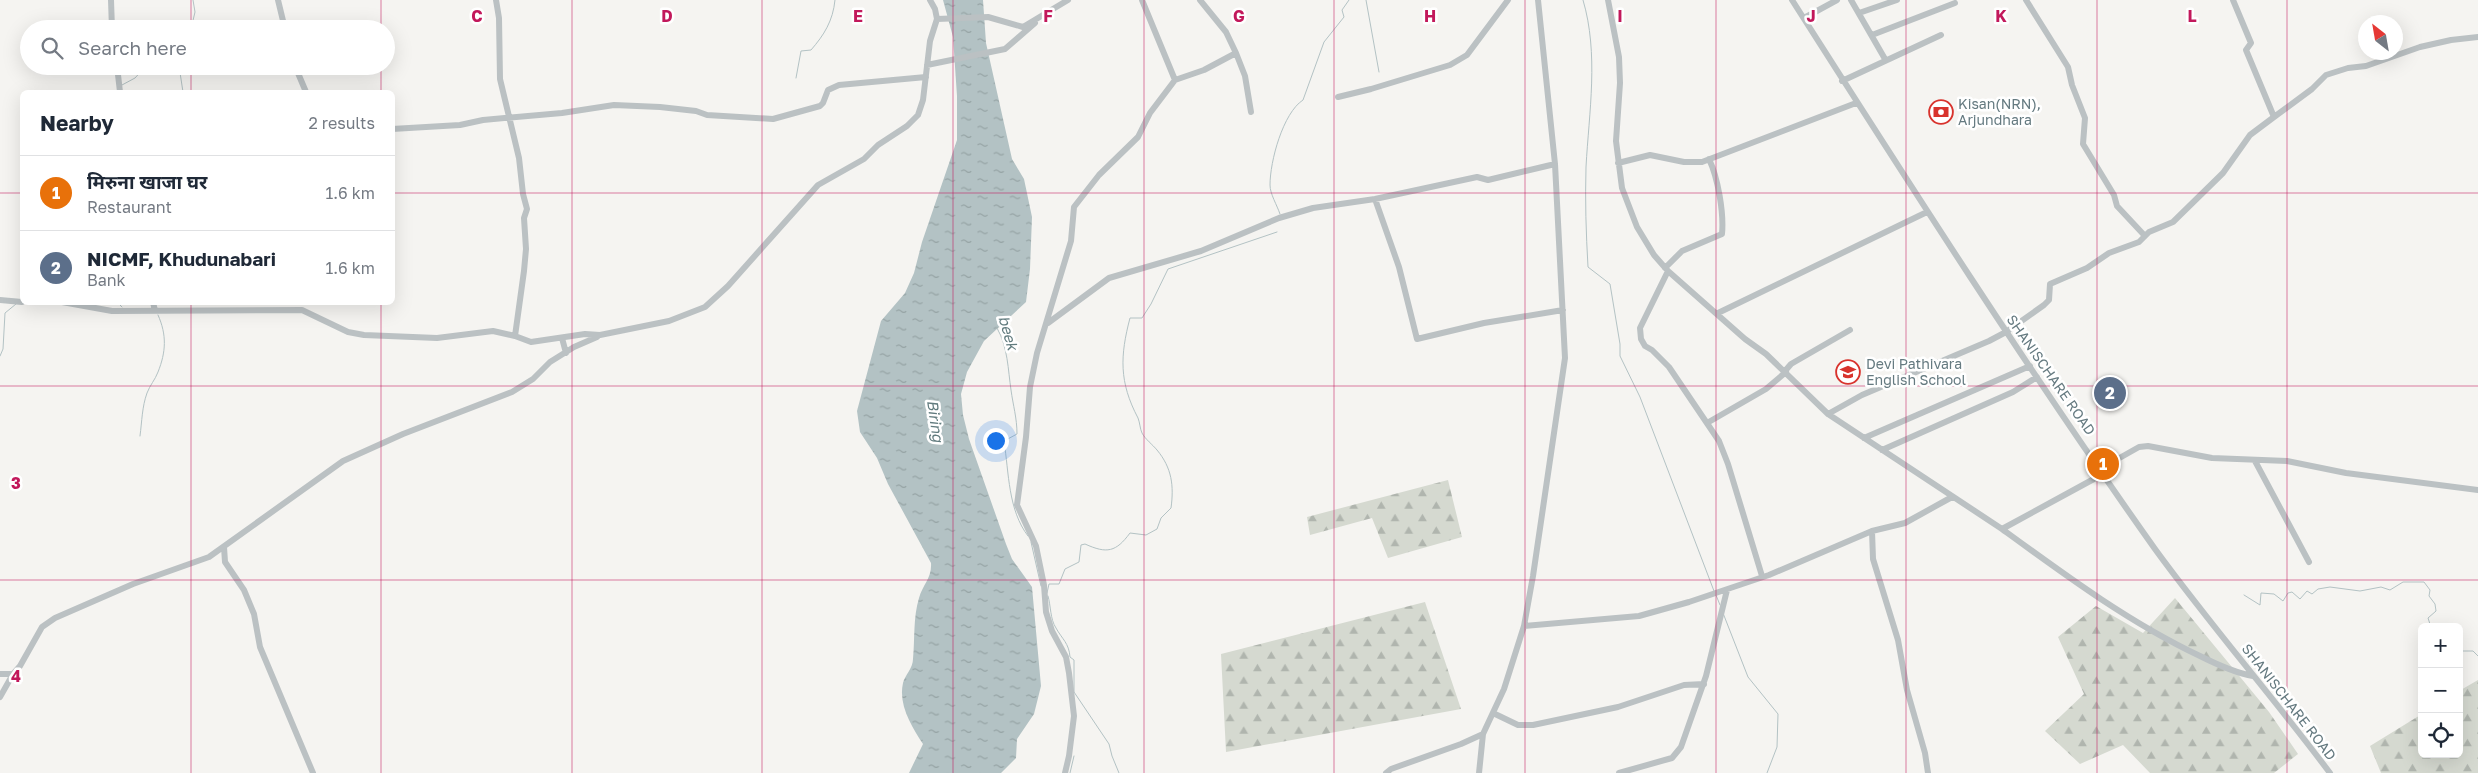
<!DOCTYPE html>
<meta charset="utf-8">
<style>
body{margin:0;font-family:"Golos Text","Noto Sans Devanagari",sans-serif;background:#f6f6f7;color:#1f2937}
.controls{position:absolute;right:15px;bottom:15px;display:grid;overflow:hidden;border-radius:8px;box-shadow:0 5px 20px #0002}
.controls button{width:45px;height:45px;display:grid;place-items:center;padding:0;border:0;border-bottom:1px solid #e0e1e3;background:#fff;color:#1f2937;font:25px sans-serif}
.compass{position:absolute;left:2358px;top:15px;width:45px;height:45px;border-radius:50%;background:#fff;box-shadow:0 5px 20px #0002;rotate:329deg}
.you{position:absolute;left:995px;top:440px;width:18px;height:18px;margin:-12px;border:4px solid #fff;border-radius:50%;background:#1a73e8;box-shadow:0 0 0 8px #1a73e833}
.badge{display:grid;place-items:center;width:32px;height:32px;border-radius:50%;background:#2563eb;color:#fff;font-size:16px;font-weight:700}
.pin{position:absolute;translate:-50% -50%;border:2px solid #fff;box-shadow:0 1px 5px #0006}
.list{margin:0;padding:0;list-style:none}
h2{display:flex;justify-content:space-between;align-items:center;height:65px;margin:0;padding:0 20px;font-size:21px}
h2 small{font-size:16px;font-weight:400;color:#747a83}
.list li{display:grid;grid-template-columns:32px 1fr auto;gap:15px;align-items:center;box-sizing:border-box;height:75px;padding:0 20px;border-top:1px solid #e0e1e3}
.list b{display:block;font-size:19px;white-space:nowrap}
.list p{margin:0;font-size:16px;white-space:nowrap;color:#747a83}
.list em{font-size:16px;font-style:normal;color:#747a83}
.icon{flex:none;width:28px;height:28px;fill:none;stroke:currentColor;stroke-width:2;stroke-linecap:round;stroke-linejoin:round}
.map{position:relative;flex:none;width:2478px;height:773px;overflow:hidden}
.search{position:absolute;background:#fff;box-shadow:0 5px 20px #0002;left:20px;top:20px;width:375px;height:55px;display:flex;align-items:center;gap:12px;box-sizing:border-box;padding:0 18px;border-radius:28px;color:#747a83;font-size:19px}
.panel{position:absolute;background:#fff;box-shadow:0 5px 20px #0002;left:20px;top:90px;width:375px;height:215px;border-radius:8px}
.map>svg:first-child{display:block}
.forest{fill:url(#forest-firs)}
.water{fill:url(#water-ripples)}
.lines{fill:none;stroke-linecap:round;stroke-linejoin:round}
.stream{stroke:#b3c2c4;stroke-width:1}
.minor{stroke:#bbc1c3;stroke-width:6}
.grid{fill:none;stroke:#c2185b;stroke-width:1;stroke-opacity:0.55}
.labels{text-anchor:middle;stroke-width:5;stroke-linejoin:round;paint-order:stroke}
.poi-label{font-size:14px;fill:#657a80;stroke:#fff;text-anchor:start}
.street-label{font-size:14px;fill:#657a80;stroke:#fff}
.water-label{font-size:15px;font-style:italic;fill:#617b7e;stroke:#fff}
.grid-label{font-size:16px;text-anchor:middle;font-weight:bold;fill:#c2185b;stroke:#fff;stroke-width:5;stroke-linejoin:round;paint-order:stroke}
</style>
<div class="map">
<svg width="2478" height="773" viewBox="0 0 2478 773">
<defs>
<pattern id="forest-firs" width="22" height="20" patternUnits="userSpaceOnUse" patternTransform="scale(1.25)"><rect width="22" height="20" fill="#d5d9d0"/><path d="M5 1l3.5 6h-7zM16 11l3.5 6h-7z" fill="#b0b5ae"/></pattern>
<pattern id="water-ripples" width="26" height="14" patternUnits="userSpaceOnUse" patternTransform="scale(1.25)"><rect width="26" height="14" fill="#b3c2c4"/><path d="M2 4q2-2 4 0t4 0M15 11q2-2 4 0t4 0" fill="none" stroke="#95a3a4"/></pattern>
</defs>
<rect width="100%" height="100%" fill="#f5f4f1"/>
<path class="forest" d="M1448 480 1462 537 1388 558 1372 518 1310 535 1307 517Z
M2175 598 2269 712 2298 754 2274 773H2150L2123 745 2080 764 2045 731 2084 694 2058 637 2096 606 2143 633Z
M1425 602 1461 709 1226 752 1221 654Z
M2478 680V773H2381L2370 746 2422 714V754H2459V691Z"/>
<path class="water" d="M943 0H983L986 43 1012 159 1024 179 1032 217 1030 269 1026 302 984 341 967 372 961 394 963 415 969 439 1006 544 1012 559 1032 587 1041 686 1034 714 1017 739 1016 758 1001 773H909L923 744C912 727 898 705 903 683 905 675 913 668 913 659 915 638 913 618 919 598 923 584 932 578 931 563L888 484 877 458 860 432 857 411 881 321 905 293 914 273 922 242 957 140V96L953 37Z"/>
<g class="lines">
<path class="stream" d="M1366 0 1379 72
M1583 0C1599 54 1589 112 1586 167 1585 200 1586 233 1588 267L1610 284 1620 344V356L1640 397 1714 591
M191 29 195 12 193 0
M179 66 183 92
M796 78 801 51 811 50C824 35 833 21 835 0
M122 85 135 78 146 66
M110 92H111
M1280 214C1277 205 1270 194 1270 185 1270 161 1283 113 1303 100L1324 42 1344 17 1342 10 1349 0
M117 302 122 307
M997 328C1008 347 1008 370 1011 390 1013 405 1017 418 1017 434L1004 441C1009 473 1008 510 1028 536
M0 356 3 349 5 313 16 304
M140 436C142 421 142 407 147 393 150 385 155 380 158 372 166 352 167 335 158 315
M1031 542 1041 586
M1047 593 1049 584H1059L1065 569 1079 562 1081 545 1085 544C1107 554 1116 552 1130 533L1146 535 1157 529 1161 518 1171 508C1174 486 1172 468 1157 450 1153 445 1145 439 1142 433 1140 429 1140 423 1138 418 1119 382 1120 356 1130 318H1142L1151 304 1168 269 1277 232
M1716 595 1720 605
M2244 595 2260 605 2261 593 2274 594 2283 601 2288 593 2292 592 2300 599 2307 591 2312 594 2318 589 2330 587 2360 591 2381 587 2390 590 2403 582H2424L2430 590 2429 596 2435 604 2436 611 2428 618 2431 627
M1048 596C1051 606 1050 619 1056 628 1062 639 1069 643 1070 657L1074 660V692L1109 744 1112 756 1119 773
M1723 613 1748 677 1778 714 1777 747 1767 773
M2459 651H2473L2478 656
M1070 773 1074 756"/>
<path class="minor" d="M111 0 112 29
M278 0 285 29
M496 0 499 18 500 79 519 158 523 194 527 209 524 218 526 249 524 271 515 336 531 342 585 334 600 335 669 321 705 307 728 286 818 185 864 159 878 145 907 126 918 115 923 100 930 41 937 19 935 9 930 0
M1142 0 1175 80
M1608 0 1619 57 1620 83 1616 141 1622 188 1637 227 1654 255 1668 271 1745 339 1766 354 1828 414 2002 529
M1792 0C1910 185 2028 370 2155 549 2211 626 2273 697 2330 773
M1851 0 1885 59
M2026 0 2068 67 2072 85 2085 118 2083 144 2114 195 2117 206 2145 236
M2233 0 2251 43 2246 50 2274 117 2312 89 2326 75 2348 68 2366 66 2420 47 2451 40 2478 37
M1859 13 1897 0
M1804 18 1837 0
M937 19 988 17 1023 27 1068 0
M1872 35 1955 3
M1236 53 1245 76 1251 112
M927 65 1005 49 1035 23
M117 66 120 92
M295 66 306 92
M1842 81 1941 35
M1338 97 1371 89 1450 65 1467 55 1508 0
M392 129 460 125 483 120 562 113 614 105 660 107 696 111 707 115 773 119 820 106 823 103 828 90 839 85 926 77
M1618 163 1650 155 1684 162H1702L1856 103
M1375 199 1399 267 1417 339 1484 323 1563 310
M1665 268 1682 251 1722 234C1724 213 1718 178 1709 159
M1668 271 1640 328 1641 339 1645 346 1652 350 1669 367 1719 441 1728 464 1762 576
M0 300 22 302
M62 302 112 311 302 310 348 332 364 335 437 338 493 331 515 336
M153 302 155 311
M1718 313 1927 212
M1048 323 1109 278 1201 251 1279 218 1313 208 1375 199 1477 177 1488 180 1555 164
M562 338 566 353
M1785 371 1791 364 1850 330
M1828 414 1862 395 1989 341 2006 332 2044 305 2049 300 2050 284 2087 268 2109 253 2139 242 2149 232 2173 222 2223 173 2250 135 2274 117
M1707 423 1766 389 1786 372
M1864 438 2030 366
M1882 450 2013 392 2037 377
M2255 461 2309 562
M2100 469 2139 447 2148 446 2212 458 2287 461 2346 473 2478 490
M2103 474 2002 529C2065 575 2130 623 2200 656 2216 664 2235 673 2253 676
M1872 531 1873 559 1898 640 1907 690 1925 753 1928 773
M224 547 225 562 244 590 254 614 260 647 313 773
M1524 626 1639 616 1689 602 1769 575 1872 531 1905 523 1952 497
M0 674H13L20 666 42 627 55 618 133 584 209 557 343 461 403 434 512 392 533 379 550 362 574 347 597 337
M0 697 13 674
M1493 713 1518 725H1533L1618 707 1684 685 1704 684
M1065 773 1069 756 1074 716 1069 673 1066 657 1052 631 1046 612 1044 585 1036 546 1017 505 1026 437 1030 387 1037 353 1071 241 1074 207 1099 175 1138 137 1150 113 1175 80 1204 70 1236 53 1226 32 1200 0
M1386 773 1391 769 1461 744 1483 734
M1479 773 1483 734 1504 689 1524 626 1533 576 1565 358 1555 164 1538 0
M1619 773 1672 758 1681 747 1706 676 1727 590"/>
</g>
<path class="grid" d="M191 0V29M381 0V29M572 0V773M762 0V773M953 0V773M1144 0V773M1334 0V773M1525 0V773M1716 0V773M1906 0V773M2097 0V773M2287 0V773M191 66V92M381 66V92M0 193H22M392 193H2478M191 302V773M381 302V773M0 386H2478M0 580H2478"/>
<defs>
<g id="bank-ring" transform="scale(1.25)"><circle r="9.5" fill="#fff" stroke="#d8332d" stroke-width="1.5"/><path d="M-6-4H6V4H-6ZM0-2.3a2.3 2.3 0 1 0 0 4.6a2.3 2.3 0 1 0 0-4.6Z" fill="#d8332d"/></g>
<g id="school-ring" transform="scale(1.25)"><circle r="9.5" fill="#fff" stroke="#d8332d" stroke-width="1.5"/><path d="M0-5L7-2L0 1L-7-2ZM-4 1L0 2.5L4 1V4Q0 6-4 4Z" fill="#d8332d"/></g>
</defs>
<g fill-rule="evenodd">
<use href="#bank-ring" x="1941" y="112"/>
<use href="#school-ring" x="1848" y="372"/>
</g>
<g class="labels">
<g class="poi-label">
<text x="1958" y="109">Kisan(NRN),<tspan x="1958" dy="16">Arjundhara</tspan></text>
<text x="1866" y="369">Devi Pathivara<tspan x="1866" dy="16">English School</tspan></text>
</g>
<g class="street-label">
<text transform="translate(2051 375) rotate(55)" y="5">SHANISCHARE ROAD</text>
<text transform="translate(2289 702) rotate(52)" y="5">SHANISCHARE ROAD</text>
</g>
<g class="water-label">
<text transform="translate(1008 333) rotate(74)" y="5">beek</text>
<text transform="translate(935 421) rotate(82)" y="5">Biring</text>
</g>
</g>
<g class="grid-label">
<text x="477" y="22">C</text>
<text x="667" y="22">D</text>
<text x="858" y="22">E</text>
<text x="1048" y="22">F</text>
<text x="1239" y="22">G</text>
<text x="1430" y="22">H</text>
<text x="1620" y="22">I</text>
<text x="1811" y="22">J</text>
<text x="2001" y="22">K</text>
<text x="2192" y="22">L</text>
<text x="16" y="489">3</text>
<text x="16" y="682">4</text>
</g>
</svg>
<div class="controls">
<button>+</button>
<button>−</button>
<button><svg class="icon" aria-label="locate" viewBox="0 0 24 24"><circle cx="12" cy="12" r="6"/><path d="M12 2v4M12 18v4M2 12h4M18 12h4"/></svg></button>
</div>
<svg class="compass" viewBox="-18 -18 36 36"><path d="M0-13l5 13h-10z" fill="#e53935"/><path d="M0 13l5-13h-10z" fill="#747a83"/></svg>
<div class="you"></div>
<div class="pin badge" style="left:2103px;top:464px;background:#e8710a">1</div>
<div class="pin badge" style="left:2110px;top:393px;background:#5c6f8a">2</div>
<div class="search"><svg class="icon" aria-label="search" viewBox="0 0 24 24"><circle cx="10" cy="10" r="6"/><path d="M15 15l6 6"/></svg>Search here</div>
<section class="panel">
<h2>Nearby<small>2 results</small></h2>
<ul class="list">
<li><span class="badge" style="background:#e8710a">1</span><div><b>मिरुना खाजा घर</b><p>Restaurant</p></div><em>1.6 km</em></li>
<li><span class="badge" style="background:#5c6f8a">2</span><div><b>NICMF, Khudunabari</b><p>Bank</p></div><em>1.6 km</em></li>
</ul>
</section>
</div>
